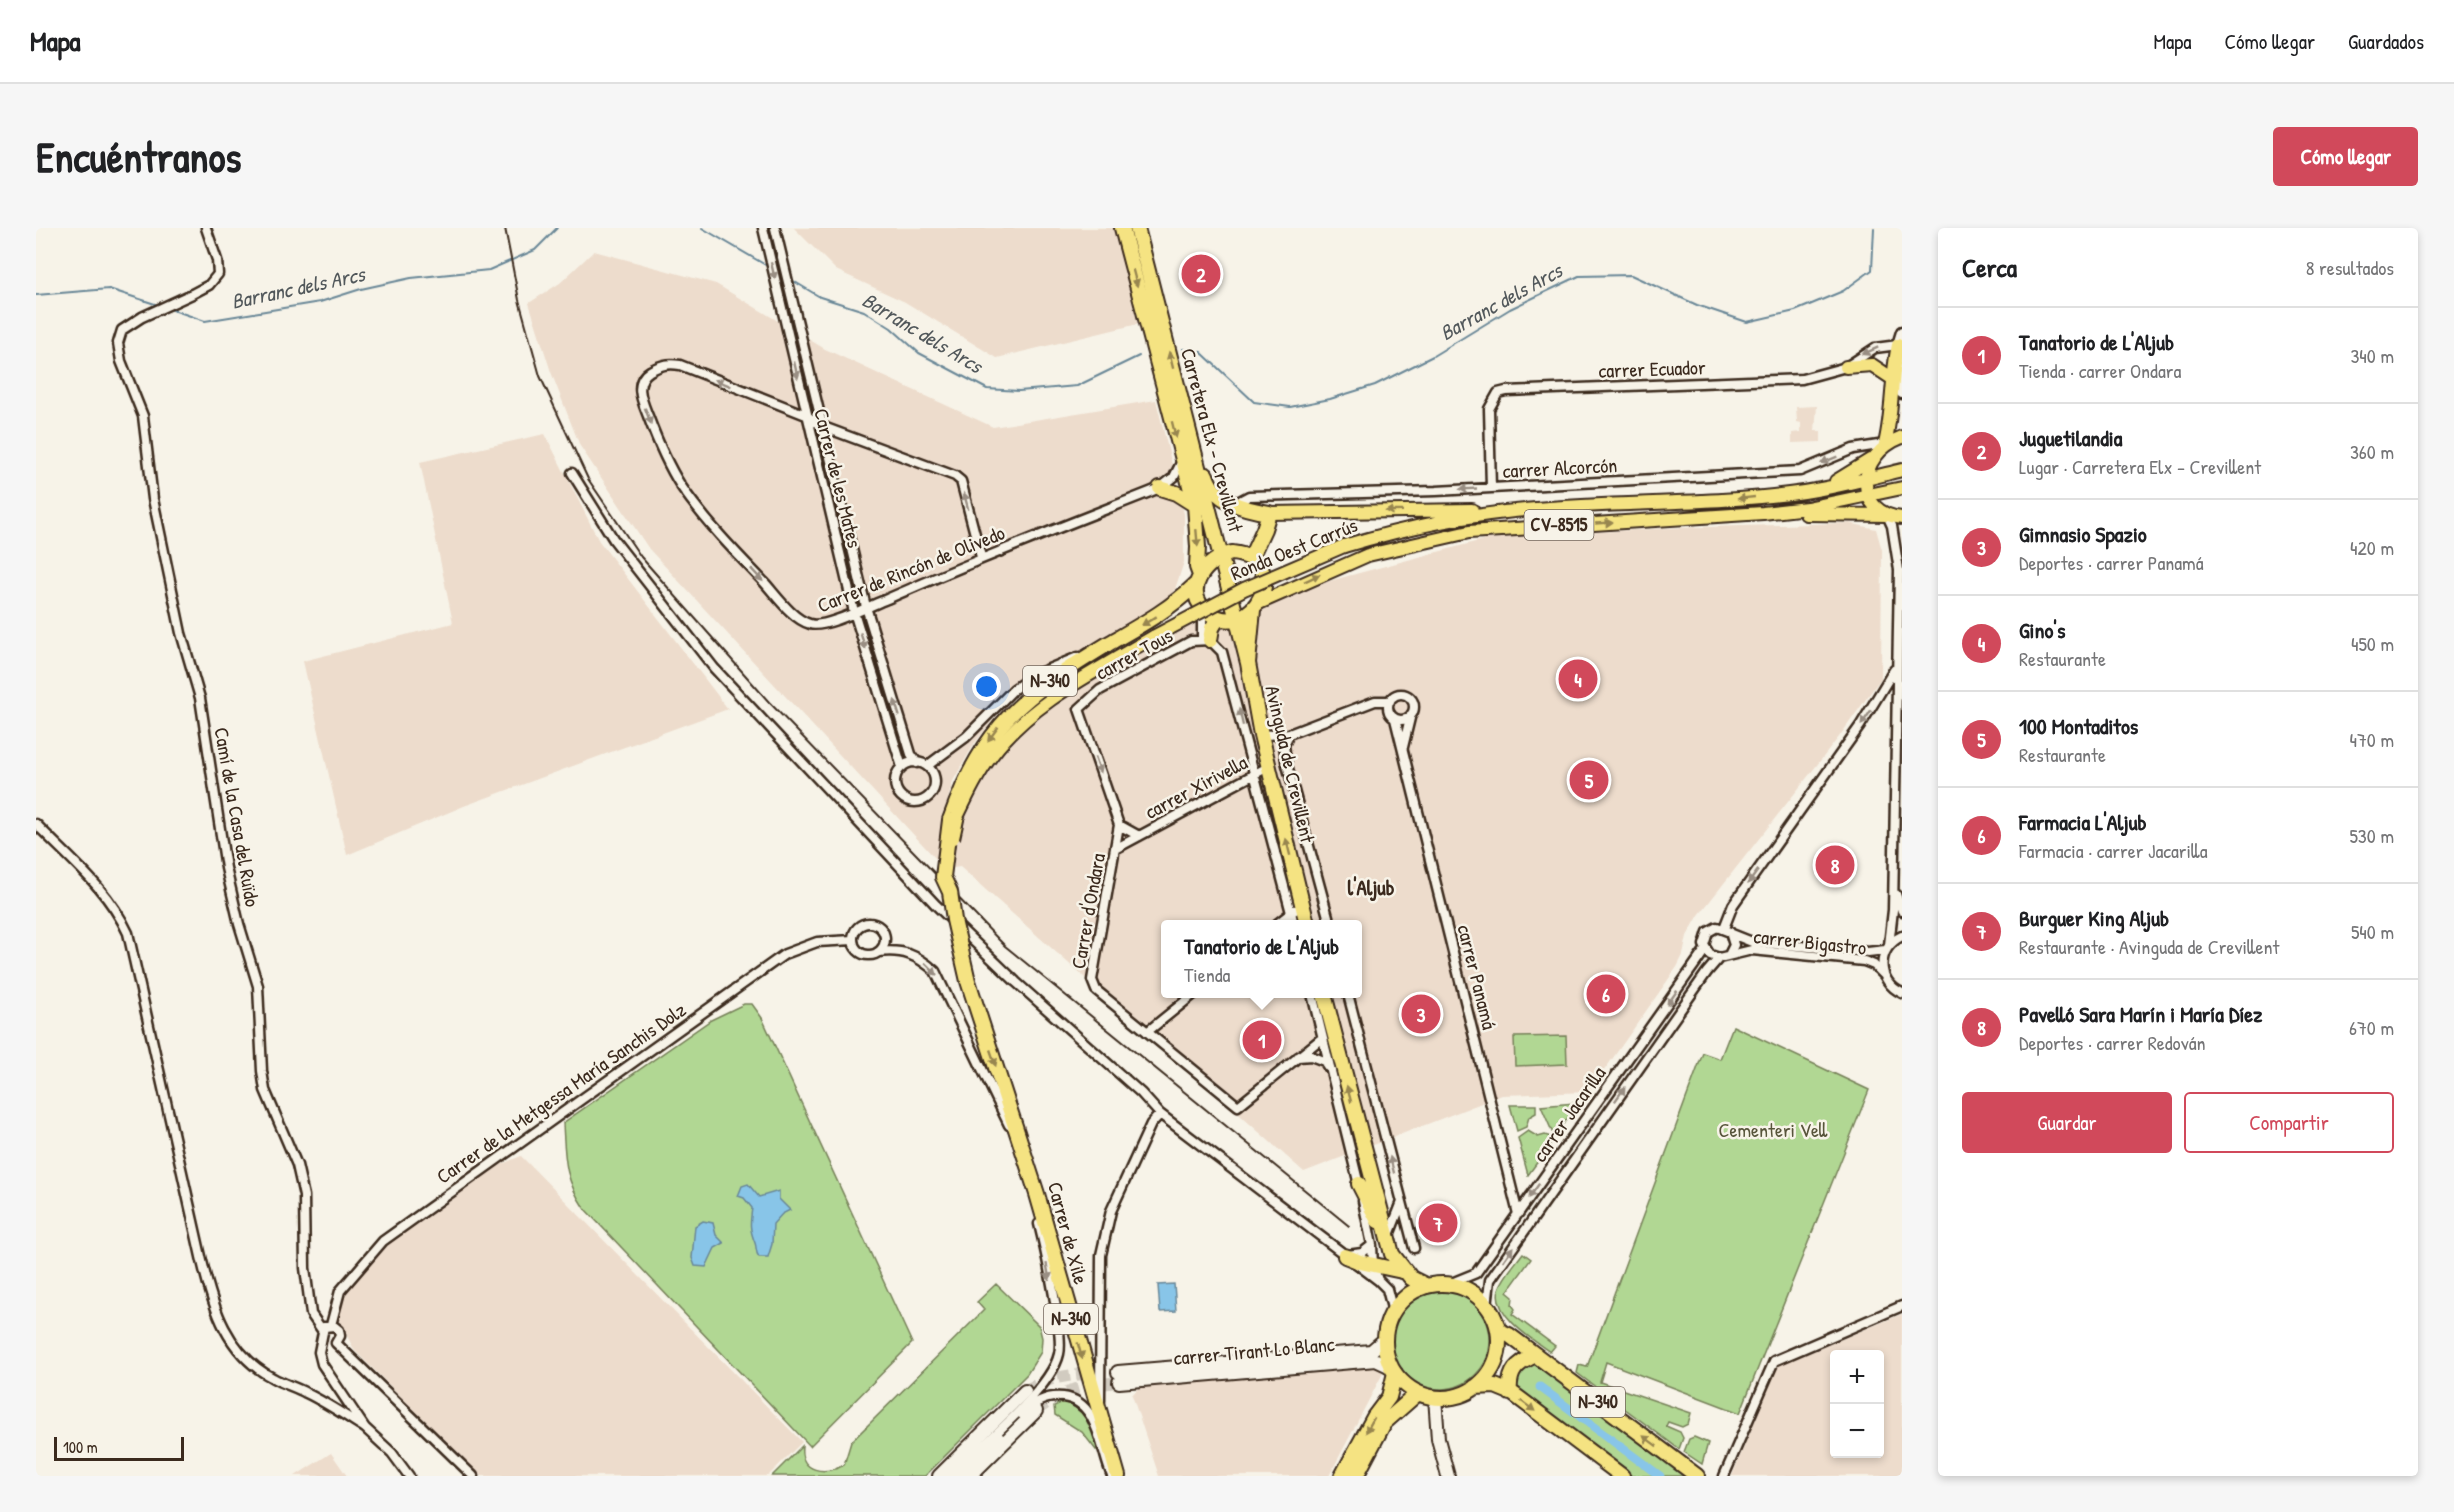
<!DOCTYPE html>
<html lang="es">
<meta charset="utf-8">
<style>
body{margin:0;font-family:"Patrick Hand",sans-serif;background:#f6f6f6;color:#202124}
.controls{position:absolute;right:18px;bottom:18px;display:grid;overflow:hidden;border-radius:6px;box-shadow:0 3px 9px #0003}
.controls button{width:54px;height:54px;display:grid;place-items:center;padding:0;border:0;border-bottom:2px solid #e0e0e0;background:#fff;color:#202124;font:30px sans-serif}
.scale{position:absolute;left:18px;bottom:15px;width:130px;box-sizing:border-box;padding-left:6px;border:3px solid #3b2a1e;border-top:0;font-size:16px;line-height:21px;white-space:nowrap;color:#3b2a1e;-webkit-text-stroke:4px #f7f3e8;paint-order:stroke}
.you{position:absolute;left:951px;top:459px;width:21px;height:21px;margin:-15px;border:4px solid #fff;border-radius:50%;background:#1a73e8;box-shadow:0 0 0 9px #1a73e833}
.badge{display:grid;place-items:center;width:39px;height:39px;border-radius:50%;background:#d1495b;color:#fff;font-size:20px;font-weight:700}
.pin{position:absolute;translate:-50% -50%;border:3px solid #fff;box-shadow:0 2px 6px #0006}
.popup{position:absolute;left:1125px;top:692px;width:201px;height:78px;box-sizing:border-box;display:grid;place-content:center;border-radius:6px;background:#fff;filter:drop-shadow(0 2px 4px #0005);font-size:20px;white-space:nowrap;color:#757577}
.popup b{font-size:22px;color:#202124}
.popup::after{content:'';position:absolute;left:50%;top:100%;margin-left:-12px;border:12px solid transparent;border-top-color:#fff}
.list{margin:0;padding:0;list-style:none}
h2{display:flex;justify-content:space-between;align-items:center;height:78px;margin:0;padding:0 24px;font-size:26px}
h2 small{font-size:20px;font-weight:400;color:#757577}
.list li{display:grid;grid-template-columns:39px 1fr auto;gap:18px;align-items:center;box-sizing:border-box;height:96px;padding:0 24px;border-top:2px solid #e0e0e0}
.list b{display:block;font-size:22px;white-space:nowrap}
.list p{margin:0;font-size:20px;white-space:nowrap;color:#757577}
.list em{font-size:20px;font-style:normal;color:#757577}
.actions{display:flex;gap:12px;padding:18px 24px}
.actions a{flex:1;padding:14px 0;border:2px solid #d1495b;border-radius:6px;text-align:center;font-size:21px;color:#d1495b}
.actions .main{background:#d1495b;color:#fff}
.map{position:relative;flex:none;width:1866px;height:1248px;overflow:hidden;border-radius:6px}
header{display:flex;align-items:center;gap:36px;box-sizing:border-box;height:84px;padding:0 30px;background:#fff;border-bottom:2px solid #e0e0e0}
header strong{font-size:28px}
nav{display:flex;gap:33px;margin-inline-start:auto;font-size:21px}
.intro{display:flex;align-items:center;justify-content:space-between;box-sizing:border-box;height:144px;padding:0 36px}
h1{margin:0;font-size:42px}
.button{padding:15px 27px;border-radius:6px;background:#d1495b;color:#fff;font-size:21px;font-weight:700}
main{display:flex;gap:36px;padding:0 36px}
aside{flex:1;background:#fff;border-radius:6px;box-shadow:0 3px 9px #0003}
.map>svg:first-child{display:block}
.built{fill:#eddccc;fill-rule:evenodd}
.green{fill:#b1d793;stroke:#768058;stroke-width:1.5}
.water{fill:#88c5e8;stroke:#698797;stroke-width:1.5}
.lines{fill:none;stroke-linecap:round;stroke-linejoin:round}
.stream{stroke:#698797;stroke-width:2}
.canal{stroke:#88c5e8;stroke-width:9}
.secondary-tunnel{stroke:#d1cbc0;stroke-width:12;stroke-dasharray:12 6;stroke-linecap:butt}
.minor-casing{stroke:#3b2a1e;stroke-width:13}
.tertiary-casing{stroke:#3b2a1e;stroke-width:15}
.secondary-casing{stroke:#3b2a1e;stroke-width:16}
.primary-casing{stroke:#3b2a1e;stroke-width:16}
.trunk-casing{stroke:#3b2a1e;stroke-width:18}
.minor{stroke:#f7f3e8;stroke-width:8}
.tertiary{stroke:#f7f3e8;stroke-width:10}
.secondary{stroke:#f7f3e8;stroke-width:12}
.primary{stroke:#f5e382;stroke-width:12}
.trunk{stroke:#f5e382;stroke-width:14}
.rail{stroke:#3b2a1e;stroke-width:2}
.primary-bridge-casing{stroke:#3b2a1e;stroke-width:16;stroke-linecap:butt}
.trunk-bridge-casing{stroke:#3b2a1e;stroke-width:18;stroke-linecap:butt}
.primary-bridge{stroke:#f5e382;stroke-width:12}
.trunk-bridge{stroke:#f5e382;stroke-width:14}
.oneway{fill:#998e83}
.oneway2{fill:#988650}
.labels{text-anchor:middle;stroke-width:5;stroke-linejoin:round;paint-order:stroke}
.shield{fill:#f7f3e8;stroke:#73665b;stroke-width:1.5}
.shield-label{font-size:18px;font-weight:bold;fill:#3b2a1e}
.street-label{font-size:20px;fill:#3b2a1e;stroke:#f7f3e8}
.park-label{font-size:20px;fill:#58553b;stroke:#f7f3e8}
.water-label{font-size:21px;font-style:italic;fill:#52585b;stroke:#f7f3e8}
.neighbourhood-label{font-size:21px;font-weight:bold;fill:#3b2a1e;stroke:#f7f3e8}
</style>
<header>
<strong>Mapa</strong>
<nav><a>Mapa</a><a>Cómo llegar</a><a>Guardados</a></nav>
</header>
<div class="intro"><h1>Encuéntranos</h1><a class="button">Cómo llegar</a></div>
<main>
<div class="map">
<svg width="1866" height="1248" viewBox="0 0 1866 1248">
<rect width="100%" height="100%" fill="#f7f3e8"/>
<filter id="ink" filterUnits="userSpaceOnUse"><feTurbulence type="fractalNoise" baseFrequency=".0167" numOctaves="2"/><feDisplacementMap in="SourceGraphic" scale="12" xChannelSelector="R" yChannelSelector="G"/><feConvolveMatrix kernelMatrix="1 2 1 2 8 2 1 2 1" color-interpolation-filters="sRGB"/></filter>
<g filter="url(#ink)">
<path class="built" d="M758 0H1078L1102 96 961 130 869 74 800 42Z
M558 23 680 56 789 121 957 199 1120 172 1148 286V334L1139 361 1124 379 996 453 966 480 938 516 917 553 905 598 901 632 613 321 544 218 515 144 493 75 524 55Z
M1781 178 1779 203H1785V214L1756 215V205L1765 204V195L1761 194 1760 179Z
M509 206 563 313 692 481 428 578 311 627 267 433 417 395 384 234Z
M1813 295 1840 301 1846 322 1845 450 1803 509 1663 687 1651 708 1647 727 1641 739 1553 864 1466 867 1268 944 924 639 917 640 923 591 937 554 977 504 1053 451 1117 416 1192 380 1454 310 1634 300ZM1130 696H1322V766H1130Z
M485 928 766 1214 732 1248H445L319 1123 303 1093 305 1076 315 1054 351 1015 452 942Z
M1866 1086V1248H1696L1741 1138ZM1798 1126H1844V1226H1798Z
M1342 1139 1347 1145 1293 1248H1123L1096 1167 1103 1159Z
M295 1225 311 1248H259Z"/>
<path class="green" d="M708 776H716L726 790 876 1115 774 1218 548 980C528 950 529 930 527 895L675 792Z
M1697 798 1833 862 1704 1185 1570 1134 1564 1154 1655 1185 1652 1196 1646 1199 1632 1194 1630 1198 1644 1204 1647 1210 1643 1221 1541 1145 1543 1137 1551 1139 1667 825 1684 831Z
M1530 808 1531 836 1479 838 1478 809Z
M1539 875 1541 878 1518 908 1505 878Z
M1474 877H1500V885L1493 889 1490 899 1481 903Z
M1492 903 1502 909 1509 907 1515 909 1516 914 1492 947 1482 910Z
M1487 1025 1495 1031 1471 1064 1477 1069 1476 1077 1479 1081 1476 1086 1519 1118 1514 1124C1497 1112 1456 1087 1463 1061 1467 1049 1479 1036 1487 1025Z
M960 1056 1003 1098 1006 1110 1005 1124 991 1146 889 1248H736L766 1218C763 1244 790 1248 808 1237L815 1214 948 1082 941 1074Z
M1356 1112a49 49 0 1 1 98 0a49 49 0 1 1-98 0Z
M1489 1135 1499 1136 1652 1248H1596L1479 1160 1481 1139Z
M1027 1174C1051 1182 1055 1197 1062 1220L1060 1222 1046 1204 1019 1187 1018 1178Z
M1658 1209 1672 1215 1666 1236 1648 1224 1653 1211Z"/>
<path class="water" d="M712 956 723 969 743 963V971L754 982 746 986 737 996 736 1016 732 1029H723C719 1024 721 1020 719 1015 713 1000 714 995 716 980L708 970 702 968 706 958Z
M667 993 677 995 680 1007 688 1015 679 1020 670 1039 659 1038 656 1030 659 998Z
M1138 1056 1140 1083 1124 1084 1122 1057Z"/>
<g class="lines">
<path class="stream" d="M666 0 733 39
M754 51 784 69 828 83 855 100 883 125 951 161 983 163 1041 158 1103 128
M0 67 73 61 122 77
M131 80 169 93 284 74 325 61 375 50 453 42 499 22 521 0
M1147 121 1165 124 1218 174 1254 179 1294 171 1339 157 1397 128 1474 81 1543 48 1595 47 1661 77 1711 94 1759 83 1807 63 1836 42 1838 0"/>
<path class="canal" d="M1504 1159 1624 1248"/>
<path class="secondary-tunnel" d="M989 1163C1017 1145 1050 1146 1082 1144
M1000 1183C1029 1160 1047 1158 1083 1154"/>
<g class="minor-casing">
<path id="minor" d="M170 0 181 32 182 46 173 57 156 66 106 89 86 102 82 115 85 133 107 188 117 271 145 405 164 470 190 640 203 696 222 758 226 843 229 862 261 937 268 968 269 1040 275 1086 286 1102
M727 0 818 384 866 539
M739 0 830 379 875 526 881 535
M536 245 578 312 678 440 900 677 980 754 1105 865 1124 886
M1455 260 1453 181 1462 165 1470 163 1766 151 1810 139 1839 120 1862 117
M1198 276 1213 268 1400 263 1764 243 1817 221 1849 216
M1851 287 1856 298 1863 342 1857 682 1853 717
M945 329 925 253 919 248 785 198 770 187 644 137C631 135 625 137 614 143 597 154 606 173 612 188 621 212 631 236 645 258 668 292 699 324 728 354 740 367 756 391 774 396 789 401 835 377 851 371 941 331 1033 296 1124 260L1138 249 1146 233
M1166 380V412
M1352 479a13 13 0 1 1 26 0a13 13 0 1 1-26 0Z
M1359 491 1482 986
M1253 506 1248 517 1250 533 1294 696
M1225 507 1253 506 1339 473H1354
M1367 519 1374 490
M859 554a20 20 0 1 1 40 0a20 20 0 1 1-40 0Z
M891 538 930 509 978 461 998 447 1042 429
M0 596C33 630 72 661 92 705L166 1033C177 1080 191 1126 237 1150 247 1156 260 1159 270 1165 291 1175 310 1188 329 1200
M1083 597 1103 608
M1079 621 1232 539
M1860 666 1866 683
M817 711a16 16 0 1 1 32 0a16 16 0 1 1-32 0Z
M1241 696 1259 682
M1258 696 1186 424 1174 412 1155 413 1064 462 1043 481 1083 597 1056 752 1060 762 1202 878 1286 810
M1688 700 1697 677 1824 498 1858 442
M1696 706 1716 714 1832 724 1849 722
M1866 708C1840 720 1840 753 1866 765
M843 724C867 721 881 727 899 743L973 897
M1693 727 1698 717 1694 704 1681 699 1672 704 1668 717 1674 727 1683 730 1716 722 1828 733 1838 737 1848 747
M1276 766 1324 961
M1312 766 1366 974 1353 1007
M1111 804 1158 766
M1262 829 1275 828 1288 833 1292 839
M1327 973 1336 1017 1337 1038 1342 1052 1351 1061 1357 1084
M1366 974 1378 1020
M1312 1027 1326 1025 1336 1017
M1413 1056 1440 1045 1669 722
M1451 1078 1454 1052 1671 744 1683 730
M295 1097 304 1063 347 1013 749 726 781 714 817 712
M300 1115 304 1108 303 1102 298 1098 288 1099 283 1124 286 1136 329 1200 356 1225 373 1248
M300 1115 437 1248
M1064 1173 1065 1027 1075 983 1115 896 1124 886 1342 1052
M985 1186C998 1175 1010 1167 1027 1169 1063 1173 1064 1221 1076 1248
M914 1248C942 1221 1015 1162 1023 1126 1028 1107 1009 1020 1003 996
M924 1248 963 1208
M1688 1248 1738 1133 1866 1078"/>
</g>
<g class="tertiary-casing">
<path id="tertiary" d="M1866 104 1862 117 1866 165"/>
</g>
<g class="secondary-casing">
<path id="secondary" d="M1082 1144 1335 1123 1349 1111
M1083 1154 1340 1132 1355 1139
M1399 1169 1402 1211 1412 1248
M903 1248 989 1163
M934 1248 1000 1183"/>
</g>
<g class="primary-casing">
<path id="primary" d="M1810 139 1836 137 1857 151
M1866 209C1819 227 1817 286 1866 290
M1849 216C1857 183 1855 150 1862 117
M1800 253 1834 232
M1233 285 1436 282
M1770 286 1851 287
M1308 318C1371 299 1434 286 1500 281 1589 273 1679 277 1768 264 1801 259 1834 250 1866 242
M1223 375 1332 327 1433 304 1727 285 1771 280 1866 260
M922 587C932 566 942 545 956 527 996 473 1063 442 1119 408"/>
</g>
<g class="trunk-casing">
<path id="trunk" d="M1086 0 1159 277 1162 319 1161 339 1164 347
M1101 0 1212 435
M1170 247C1178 274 1208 281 1233 285L1228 301 1215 329
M1124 260 1140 265 1159 277
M1196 325C1260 332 1216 415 1173 385 1143 364 1170 331 1196 325Z
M1217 382 1212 435 1225 507 1271 696
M1174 412 1176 400 1182 390
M914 592C948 496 987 468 1072 416 1103 398 1133 382 1159 357
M932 753 1001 966 1082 1248
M1288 766 1356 1026 1375 1050 1391 1058
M1323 956 1342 993
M1309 1028 1324 1034 1366 1043
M1349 1113a57 57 0 1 1 114 0a57 57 0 1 1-114 0Z
M1462 1102 1473 1107 1661 1248
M1439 1159 1459 1158 1476 1165 1586 1248
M1474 1165C1472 1143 1481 1135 1500 1127
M1306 1248 1338 1189 1353 1169 1359 1145
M1320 1248 1348 1195 1382 1165"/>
</g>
<use href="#minor" class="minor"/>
<use href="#tertiary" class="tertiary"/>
<use href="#secondary" class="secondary"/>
<use href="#primary" class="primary"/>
<use href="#trunk" class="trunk"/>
<path class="rail" d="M469 0 483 72 504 148 552 251 605 329 733 474 969 718 1313 998"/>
<g class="primary-bridge-casing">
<path id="primary-bridge" d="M1119 408 1208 361 1308 318
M917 610 922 587"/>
</g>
<g class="trunk-bridge-casing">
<path id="trunk-bridge" d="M914 592 907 649 914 664 918 692 932 753"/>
</g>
<use href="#primary-bridge" class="primary-bridge"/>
<use href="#trunk-bridge" class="trunk-bridge"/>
</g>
<defs><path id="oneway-solid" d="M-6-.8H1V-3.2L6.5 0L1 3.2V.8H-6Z" transform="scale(1.5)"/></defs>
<g class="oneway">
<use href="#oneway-solid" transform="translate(737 43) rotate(77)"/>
<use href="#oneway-solid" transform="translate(1834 123) rotate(156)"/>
<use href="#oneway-solid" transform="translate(760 142) rotate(77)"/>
<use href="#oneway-solid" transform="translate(687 155) rotate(-158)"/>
<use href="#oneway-solid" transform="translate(612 188) rotate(69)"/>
<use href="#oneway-solid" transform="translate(1793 232) rotate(158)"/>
<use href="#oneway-solid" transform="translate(1432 261) rotate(177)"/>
<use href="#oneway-solid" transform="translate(930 273) rotate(-105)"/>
<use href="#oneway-solid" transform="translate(721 347) rotate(47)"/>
<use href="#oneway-solid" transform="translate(827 413) rotate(72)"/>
<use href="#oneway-solid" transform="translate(861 480) rotate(-107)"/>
<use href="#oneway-solid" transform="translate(1205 489) rotate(-103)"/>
<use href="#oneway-solid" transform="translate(1830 490) rotate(124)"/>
<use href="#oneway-solid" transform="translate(1062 537) rotate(71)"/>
<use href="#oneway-solid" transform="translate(1717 649) rotate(126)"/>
<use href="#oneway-solid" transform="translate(895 741) rotate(45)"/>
<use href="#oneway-solid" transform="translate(1636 770) rotate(125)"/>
<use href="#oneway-solid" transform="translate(1584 866) rotate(-55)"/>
<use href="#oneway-solid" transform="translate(1356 937) rotate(-104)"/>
<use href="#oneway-solid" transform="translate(1498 963) rotate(125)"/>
<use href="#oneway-solid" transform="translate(1472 1026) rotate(-55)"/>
<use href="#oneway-solid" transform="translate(1012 1044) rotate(80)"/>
</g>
<g class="oneway2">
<use href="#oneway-solid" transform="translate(1099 50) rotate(75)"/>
<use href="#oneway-solid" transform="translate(1135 132) rotate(-104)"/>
<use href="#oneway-solid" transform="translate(1138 202) rotate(76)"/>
<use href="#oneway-solid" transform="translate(1710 270) rotate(174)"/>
<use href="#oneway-solid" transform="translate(1358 283) rotate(179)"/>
<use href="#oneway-solid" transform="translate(1568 295) rotate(-3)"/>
<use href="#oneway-solid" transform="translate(1161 310) rotate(85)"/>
<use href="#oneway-solid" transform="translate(1276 350) rotate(-25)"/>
<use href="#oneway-solid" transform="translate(1113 393) rotate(149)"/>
<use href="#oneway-solid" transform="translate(957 506) rotate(127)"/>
<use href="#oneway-solid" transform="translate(1252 619) rotate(-104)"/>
<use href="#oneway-solid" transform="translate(957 830) rotate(71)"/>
<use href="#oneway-solid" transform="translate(1313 866) rotate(-105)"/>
<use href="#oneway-solid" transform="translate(1044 1123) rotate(74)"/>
<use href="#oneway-solid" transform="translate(1492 1178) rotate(37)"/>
<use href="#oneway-solid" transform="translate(1334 1197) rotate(119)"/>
<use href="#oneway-solid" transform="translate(1614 1213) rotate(-143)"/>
</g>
</g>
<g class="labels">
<g class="shield">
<rect x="1488.5" y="282" width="69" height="30" rx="4.5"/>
<rect x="987" y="438" width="54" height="30" rx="4.5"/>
<rect x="1008" y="1076" width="54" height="30" rx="4.5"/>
<rect x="1535" y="1159" width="54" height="30" rx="4.5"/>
</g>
<g class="shield-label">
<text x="1523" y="303">CV-8515</text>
<text x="1014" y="459">N-340</text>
<text x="1035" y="1097">N-340</text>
<text x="1562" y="1180">N-340</text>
</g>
<g class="street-label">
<text transform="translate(1616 141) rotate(-2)" y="7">carrer Ecuador</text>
<text transform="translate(1176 212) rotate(75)" y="7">Carretera Elx - Crevillent</text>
<text transform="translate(1524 240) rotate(-3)" y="7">carrer Alcorcón</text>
<text transform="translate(802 250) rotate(76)" y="7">Carrer de les Mates</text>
<text transform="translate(1258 321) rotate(-22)" y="7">Ronda Oest Carrús</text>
<text transform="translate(875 341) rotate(-22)" y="7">Carrer de Rincón de Olivedo</text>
<text transform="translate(1098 426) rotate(-29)" y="7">carrer Tous</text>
<text transform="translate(1254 536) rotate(77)" y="7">Avinguda de Crevillent</text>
<text transform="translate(1160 559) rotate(-28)" y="7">carrer Xirivella</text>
<text transform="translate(201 589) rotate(80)" y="7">Camí de la Casa del Ruïdo</text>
<text transform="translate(1052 683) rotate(-80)" y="7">Carrer d'Ondara</text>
<text transform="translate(1774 714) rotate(6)" y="7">carrer Bigastro</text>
<text transform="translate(1441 749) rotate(76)" y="7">carrer Panamá</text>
<text transform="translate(525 865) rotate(-35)" y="7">Carrer de la Metgessa María Sanchis Dolz</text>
<text transform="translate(1533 886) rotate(-55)" y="7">carrer Jacarilla</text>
<text transform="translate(1032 1005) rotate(75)" y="7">Carrer de Xile</text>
<text transform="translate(1218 1123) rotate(-5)" y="7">carrer Tirant Lo Blanc</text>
</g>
<g class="park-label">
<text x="1737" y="909">Cementeri Vell</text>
</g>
<g class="water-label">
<text transform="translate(262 60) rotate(-12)" y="7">Barranc dels Arcs</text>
<text transform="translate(1465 74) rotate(-29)" y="7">Barranc dels Arcs</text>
<text transform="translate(886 105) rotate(31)" y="7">Barranc dels Arcs</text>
</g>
<g class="neighbourhood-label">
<text x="1335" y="667">l'Aljub</text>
</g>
</g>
</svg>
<div class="controls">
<button>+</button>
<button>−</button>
</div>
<div class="scale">100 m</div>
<div class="you"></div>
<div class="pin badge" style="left:1226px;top:812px">1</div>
<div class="popup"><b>Tanatorio de L'Aljub</b>Tienda</div>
<div class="pin badge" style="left:1165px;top:46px">2</div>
<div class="pin badge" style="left:1385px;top:786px">3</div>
<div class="pin badge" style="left:1542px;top:451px">4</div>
<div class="pin badge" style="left:1553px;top:552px">5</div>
<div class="pin badge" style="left:1570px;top:766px">6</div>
<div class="pin badge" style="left:1402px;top:995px">7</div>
<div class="pin badge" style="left:1799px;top:637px">8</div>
</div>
<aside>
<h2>Cerca<small>8 resultados</small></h2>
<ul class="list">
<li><span class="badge">1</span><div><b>Tanatorio de L'Aljub</b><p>Tienda · carrer Ondara</p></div><em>340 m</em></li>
<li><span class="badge">2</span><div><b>Juguetilandia</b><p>Lugar · Carretera Elx - Crevillent</p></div><em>360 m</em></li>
<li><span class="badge">3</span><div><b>Gimnasio Spazio</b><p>Deportes · carrer Panamá</p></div><em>420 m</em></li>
<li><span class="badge">4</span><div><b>Gino's</b><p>Restaurante</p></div><em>450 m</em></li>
<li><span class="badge">5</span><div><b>100 Montaditos</b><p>Restaurante</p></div><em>470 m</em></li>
<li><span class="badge">6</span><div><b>Farmacia L'Aljub</b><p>Farmacia · carrer Jacarilla</p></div><em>530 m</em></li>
<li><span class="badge">7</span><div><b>Burguer King Aljub</b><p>Restaurante · Avinguda de Crevillent</p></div><em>540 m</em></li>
<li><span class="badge">8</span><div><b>Pavelló Sara Marín i María Díez</b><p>Deportes · carrer Redován</p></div><em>670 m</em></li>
</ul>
<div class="actions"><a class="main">Guardar</a><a>Compartir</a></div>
</aside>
</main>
